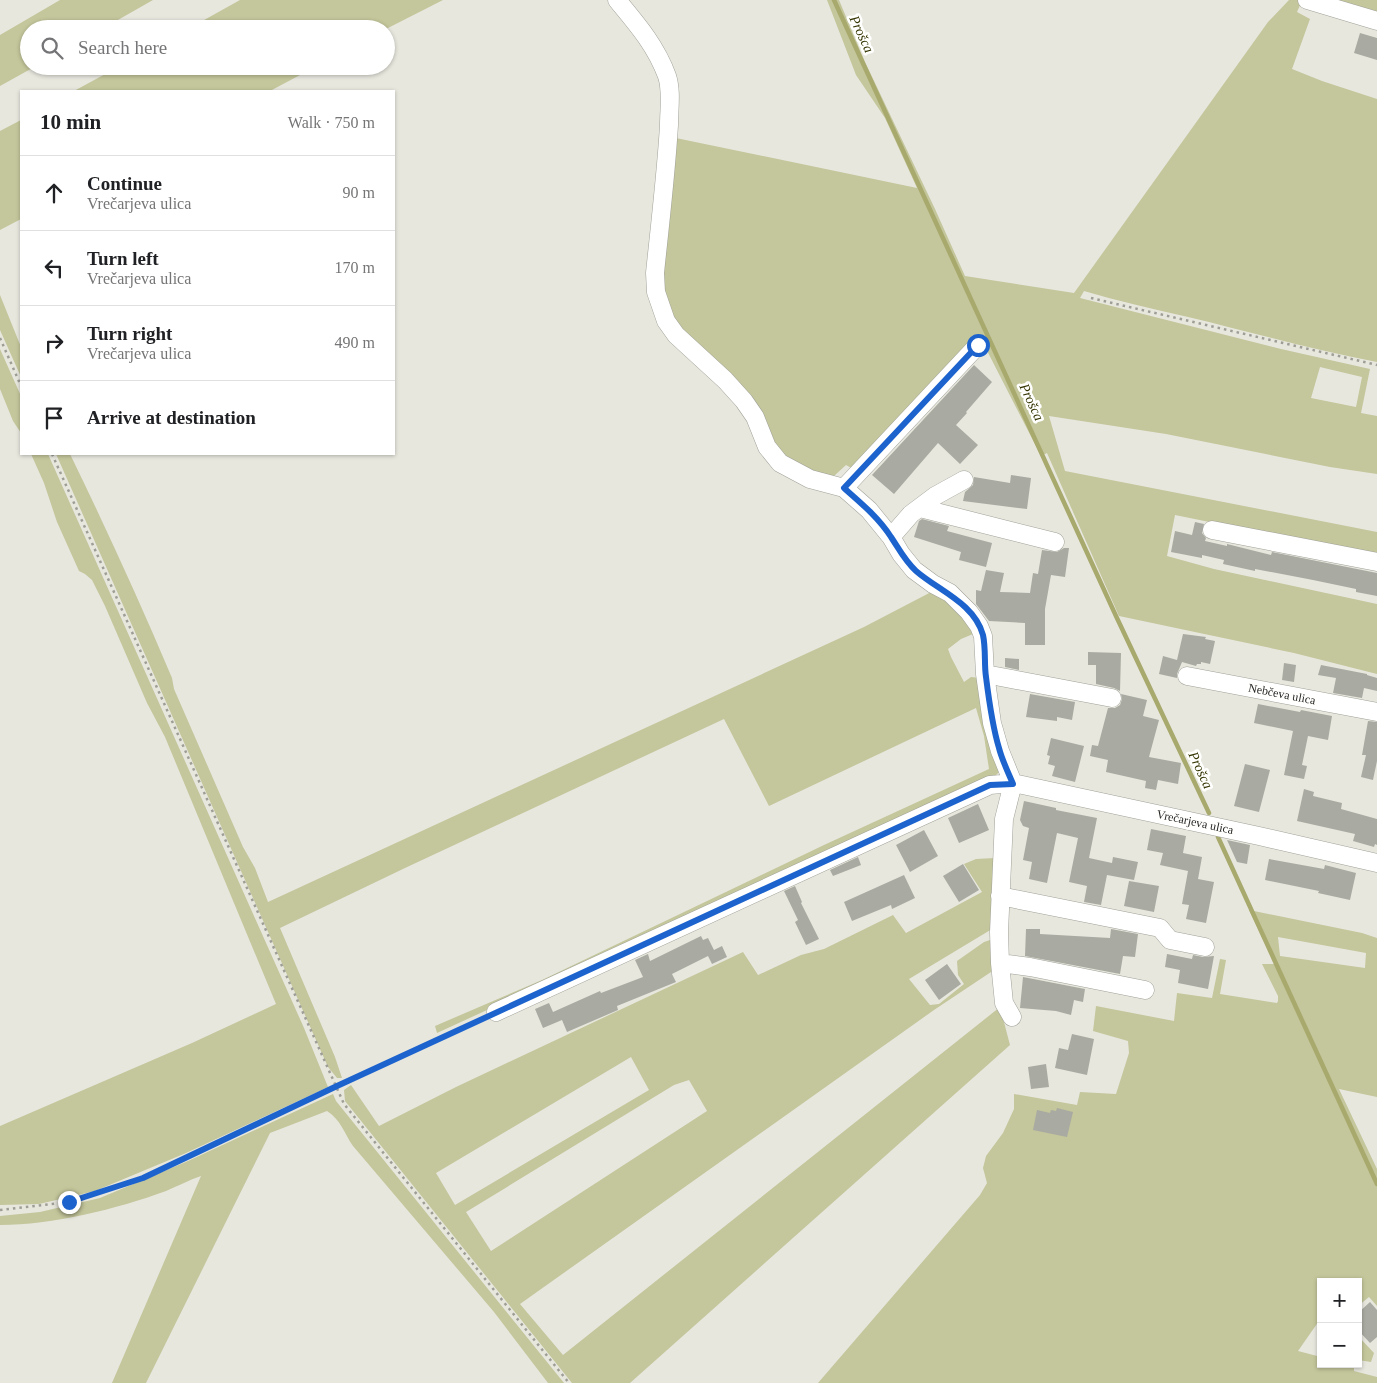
<!DOCTYPE html>
<meta charset="utf-8">
<style>
body{margin:0;font-family:Georgia,serif;background:#f2f2f2;color:#202124}
.controls{position:absolute;right:15px;bottom:15px;display:grid;overflow:hidden;border-radius:0px;box-shadow:0 1px 4px #0004}
.controls button{width:45px;height:45px;display:grid;place-items:center;padding:0;border:0;border-bottom:1px solid #e0e0e0;background:#fff;color:#202124;font:25px sans-serif}
.stop{position:absolute;width:15px;height:15px;margin:-11px;border:4px solid #1d63ce;border-radius:50%;background:#fff}
.stop.end{background:#1d63ce;border-color:#fff;box-shadow:0 1px 5px #0008}
.list{margin:0;padding:0;list-style:none}
h2{display:flex;justify-content:space-between;align-items:center;height:65px;margin:0;padding:0 20px;font-size:21px}
h2 small{font-size:16px;font-weight:400;color:#757577}
.list li{display:grid;grid-template-columns:32px 1fr auto;gap:15px;align-items:center;box-sizing:border-box;height:75px;padding:0 20px;border-top:1px solid #e0e0e0}
.list b{display:block;font-size:19px;white-space:nowrap}
.list p{margin:0;font-size:16px;white-space:nowrap;color:#757577}
.list em{font-size:16px;font-style:normal;color:#757577}
.icon{flex:none;width:28px;height:28px;fill:none;stroke:currentColor;stroke-width:2;stroke-linecap:round;stroke-linejoin:round}
.map{position:relative;flex:none;width:1377px;height:1383px;overflow:hidden}
.search{position:absolute;background:#fff;box-shadow:0 1px 4px #0004;left:20px;top:20px;width:375px;height:55px;display:flex;align-items:center;gap:12px;box-sizing:border-box;padding:0 18px;border-radius:28px;color:#757577;font-size:19px}
.panel{position:absolute;background:#fff;box-shadow:0 1px 4px #0004;left:20px;top:90px;width:375px;height:365px;border-radius:0px}
.map>svg:first-child{display:block}
.green{fill:#c4c69b;fill-rule:evenodd}
.lines{fill:none;stroke-linecap:round;stroke-linejoin:round}
.stream{stroke:#a8a96d;stroke-width:4.5}
.building{fill:#a9aaa1}
.minor-casing{stroke:#a0a198;stroke-width:19}
.path{stroke:#9e9e97;stroke-width:2.5;stroke-dasharray:2.5 4;stroke-linecap:butt}
.minor{stroke:#fff;stroke-width:18}
.route{stroke:#1d63ce;stroke-width:6}
.labels{text-anchor:middle;stroke-width:5;stroke-linejoin:round;paint-order:stroke}
.street-label{font-size:12px;fill:#272724;stroke:#fffffe}
.water-label{font-size:14px;font-style:italic;fill:#363604;stroke:#fffffe}
</style>
<div class="map">
<svg width="1377" height="1383" viewBox="0 0 1377 1383">
<rect width="100%" height="100%" fill="#e7e7de"/>
<path class="green" d="M60 0H153L102 29H29V66H36L0 86V35Z
M240 0H443L386 29H188Z
M827 0H839L865 62 935 209 965 276 1074 293 1268 22 1289 0H1377V28L1301 3 1297 12 1310 19 1292 69 1322 81 1377 99V362C1313 350 1251 332 1188 317 1153 309 1118 301 1084 291L1080 298 1281 349 1370 369 1361 413 1377 416V474L1330 467 1166 434 1049 416 1065 471 1377 532V556L1175 515 1167 556 1214 569 1377 604V674L1294 653 1119 616 1047 453 1041 456 980 337 855 470 846 465 834 476 838 482 788 465 679 333 660 295 671 137 917 188 885 118 856 75ZM1320 367 1362 377 1356 407 1311 398Z
M120 66H317L270 91H74Z
M21 120V219L0 230V131Z
M0 295 21 347V377L0 330Z
M0 349 21 396V433L13 421 0 389Z
M31 454H48L304 1028 328 1087 186 1153 95 1191 39 1204 0 1205V1126L192 1043 276 1004 165 737 147 703 105 606 92 580 85 574 79 571 57 522 44 483Z
M56 454H70C106 528 140 602 172 678L174 689 243 847 255 868 268 902 864 627 935 590 962 610 973 634 961 639 948 649 951 657 964 682 971 677 980 678 999 772 994 777 437 1033 435 1026 542 980 824 845 989 769 984 736 976 708 769 806 724 719 405 868 280 928 335 1057 342 1078H337L328 1067Z
M995 858 992 929 909 979 930 1005 939 1004 964 984 958 975 957 961 984 942 993 939 994 970 934 1010 520 1304 563 1355 1000 1007 1010 1045 630 1383H572L345 1101 344 1090 351 1085 379 1126 456 1087 743 952 758 975 801 955 824 949 893 915 906 933 982 892 964 864 976 859ZM631 1057 649 1090 455 1205 436 1173ZM689 1080 707 1111 491 1251 466 1212 674 1085Z
M1249 910 1362 933 1377 938V1097L1339 1089 1377 1169V1306L1369 1297 1358 1306V1282H1321V1318L1298 1351 1321 1357V1364H1354V1371L1377 1377V1383H818L980 1195 987 1183 983 1168 986 1156 1003 1133 1014 1109V1094L1077 1105 1080 1092 1116 1094 1129 1053 1128 1041 1093 1031 1096 1006 1174 1021 1177 993 1212 998 1220 959 1226 960 1220 994 1277 1003 1278 1001V996L1262 964H1275ZM1278 937 1366 953 1365 968 1280 956Z
M333 1094 336 1101 564 1383H548L494 1312 353 1146C344 1133 341 1120 327 1111L270 1133 146 1383H112L201 1176C189 1180 178 1186 166 1191 117 1209 52 1225 0 1225V1216L40 1212 100 1198 188 1161Z
M1358 1336 1374 1353 1371 1362 1358 1360Z"/>
<g class="lines">
<path class="stream" d="M834 0 1116 616 1209 813
M1218 837 1377 1184"/>
</g>
<path class="building" d="M1360 33 1377 38V60L1354 53Z
M974 365 992 382 966 412 967 413 956 425 978 445 960 464 938 443 894 494 872 475Z
M1011 475 1031 478 1027 509 963 501 965 492 973 485 974 477 1010 483Z
M922 519 949 526 947 531 992 543 986 567 959 560 961 552 914 537 919 521Z
M1195 522 1204 524 1202 533 1206 538 1205 541 1227 546V544L1271 555 1272 552 1377 573V596L1356 592V589L1313 580 1255 569V571L1223 564 1224 560 1202 555V558L1171 552 1175 531 1192 535Z
M1064 548H1069L1065 577 1051 575 1045 609V645H1025V623L989 621 976 604V590L981 591 986 570 1004 573 1000 592 1030 593 1033 573 1038 574 1042 550 1057 552Z
M1183 634 1206 637 1205 639 1215 641 1210 664 1201 662V664H1197L1196 666 1182 662 1177 674V678L1159 674 1163 656 1177 660Z
M1088 652 1121 653 1120 691 1114 688 1096 684V665H1088Z
M1005 658 1019 659V670L1005 667Z
M1284 663 1296 665 1294 682 1282 680Z
M1321 665 1367 674V675L1377 678V691L1364 688 1362 698 1333 693 1336 678 1318 675Z
M1030 694 1075 702 1072 720 1057 717V721L1026 717Z
M1121 694 1147 700 1143 716 1159 720 1149 757 1181 763 1178 784 1158 780 1156 790 1145 788 1146 781 1106 772 1108 760 1090 756 1092 745 1098 746 1108 708H1115L1120 705 1122 699Z
M1258 704 1300 712 1301 710 1332 716 1328 740 1308 736 1302 765 1307 766 1304 779 1284 775 1293 731 1254 723Z
M1368 721 1377 722V761L1373 780 1361 777 1366 755H1362Z
M1051 738 1084 746 1075 782 1052 776 1055 766 1048 764 1050 756 1047 755Z
M1245 764 1270 770 1259 812 1234 806Z
M1304 789 1314 792 1313 796 1342 803 1341 809 1377 819V845L1375 844 1374 847 1353 841 1355 834 1297 821Z
M1024 801 1056 808V810L1097 818 1089 858 1112 863 1113 857 1138 862 1134 880 1107 875 1101 905 1084 902 1087 886 1069 882 1078 838 1057 833 1047 883 1029 879 1032 862 1023 860 1029 828 1023 826 1020 820Z
M978 804 989 830 959 843 948 818Z
M1151 829 1186 836 1183 853 1202 857 1198 879 1214 882 1206 923 1186 919 1189 905 1182 904 1188 871 1160 865 1163 853 1147 850Z
M924 830 938 856 910 872 896 845Z
M1227 840 1250 845 1247 864 1237 862Z
M858 857 861 865 833 876 830 870Z
M1269 859 1324 869 1325 865 1356 873 1350 900 1318 893 1319 891 1265 880Z
M963 864 979 890 959 902 943 876Z
M904 875 915 898 892 909 891 905 852 921 844 902Z
M1129 881 1159 886 1154 912 1124 906Z
M795 886 802 902 801 903 819 939 806 945 795 922 798 920 784 891Z
M1026 929H1040V934L1110 938 1111 929 1138 934 1135 957 1123 956 1120 974 1025 956Z
M701 936 703 940 708 938 714 950 722 946 727 957 712 964 708 956 672 974 676 982 617 1006 618 1010 567 1032 562 1020 543 1028 535 1009 549 1003 553 1012 600 991 601 993 643 977 635 960 648 954 650 961Z
M1167 954 1192 959 1193 955 1203 957 1214 956 1208 989 1178 983 1180 970 1165 967Z
M947 964 961 984 939 1000 925 980Z
M1023 977 1085 989 1083 1002 1074 1000 1071 1015 1056 1011 1020 1008Z
M1072 1034 1094 1039 1087 1075 1055 1068 1059 1048 1068 1050Z
M1046 1064 1049 1087 1031 1089 1028 1067Z
M1057 1108 1073 1112 1067 1137 1033 1130 1037 1110 1050 1113 1051 1110 1056 1111Z
M1370 1302 1377 1310V1337L1370 1343 1358 1330V1313Z"/>
<g class="lines">
<g class="minor-casing">
<path id="minor" d="M617 0C637 24 656 46 667 76 672 91 669 109 669 125 666 175 660 224 655 273L656 292 666 321 676 335 725 380 744 401 755 417 767 447 780 463 810 479 844 488 869 510 891 537 901 554 914 570 933 584 950 593 969 612 979 626 983 636 985 674 992 723 1000 751 1013 783 1004 819 999 932 1000 963 1004 1003 1012 1017
M1307 0 1377 21
M844 488 978 345
M920 508 1055 542
M1212 530 1377 562
M891 537 911 514 935 496 964 480
M985 674 1112 698
M1187 676 1377 712
M1000 896 1160 928 1170 940 1205 947
M1000 963 1030 967 1145 990
M496 1012 990 785 1013 783 1259 836 1377 863"/>
</g>
<path class="path" d="M1091 298 1377 365
M0 338 21 386
M52 454 344 1104 569 1383
M0 1210 69 1202 143 1178 337 1085 484 1018"/>
<use href="#minor" class="minor"/>
</g>
<g class="lines">
<path class="route" d="M69 1202 143 1178 337 1086 990 785 1013 784C1008 772 1002 760 999 748 992 725 989 701 986 677 984 664 986 649 983 635 974 603 939 591 916 571 905 561 899 549 891 537 879 518 861 503 844 488L978 345"/>
</g>
<g class="labels">
<g class="street-label">
<text transform="translate(1282 694) rotate(11)" y="4">Nebčeva ulica</text>
<text transform="translate(1195 822) rotate(12)" y="4">Vrečarjeva ulica</text>
</g>
<g class="water-label">
<text transform="translate(862 34) rotate(65)" y="5">Prošca</text>
<text transform="translate(1032 402) rotate(65)" y="5">Prošca</text>
<text transform="translate(1201 770) rotate(65)" y="5">Prošca</text>
</g>
</g>
</svg>
<div class="controls">
<button>+</button>
<button>−</button>
</div>
<div class="stop" style="left:978px;top:345px"></div>
<div class="stop end" style="left:69px;top:1202px"></div>
<div class="search"><svg class="icon" aria-label="search" viewBox="0 0 24 24"><circle cx="10" cy="10" r="6"/><path d="M15 15l6 6"/></svg>Search here</div>
<section class="panel">
<h2>10 min<small>Walk · 750 m</small></h2>
<ul class="list">
<li><svg class="icon" aria-label="ahead" viewBox="0 0 24 24"><path d="M12 20V5M6 11l6-6 6 6"/></svg><div><b>Continue</b><p>Vrečarjeva ulica</p></div><em>90 m</em></li>
<li><svg class="icon" aria-label="left" viewBox="0 0 24 24"><path d="M17 20v-9H6M10 6l-5 5 5 5"/></svg><div><b>Turn left</b><p>Vrečarjeva ulica</p></div><em>170 m</em></li>
<li><svg class="icon" aria-label="right" viewBox="0 0 24 24"><path d="M7 20v-9h11M14 6l5 5-5 5"/></svg><div><b>Turn right</b><p>Vrečarjeva ulica</p></div><em>490 m</em></li>
<li><svg class="icon" aria-label="arrive" viewBox="0 0 24 24"><path d="M6 21V4h12l-3 4 3 4H6"/></svg><div><b>Arrive at destination</b></div></li>
</ul>
</section>
</div>
